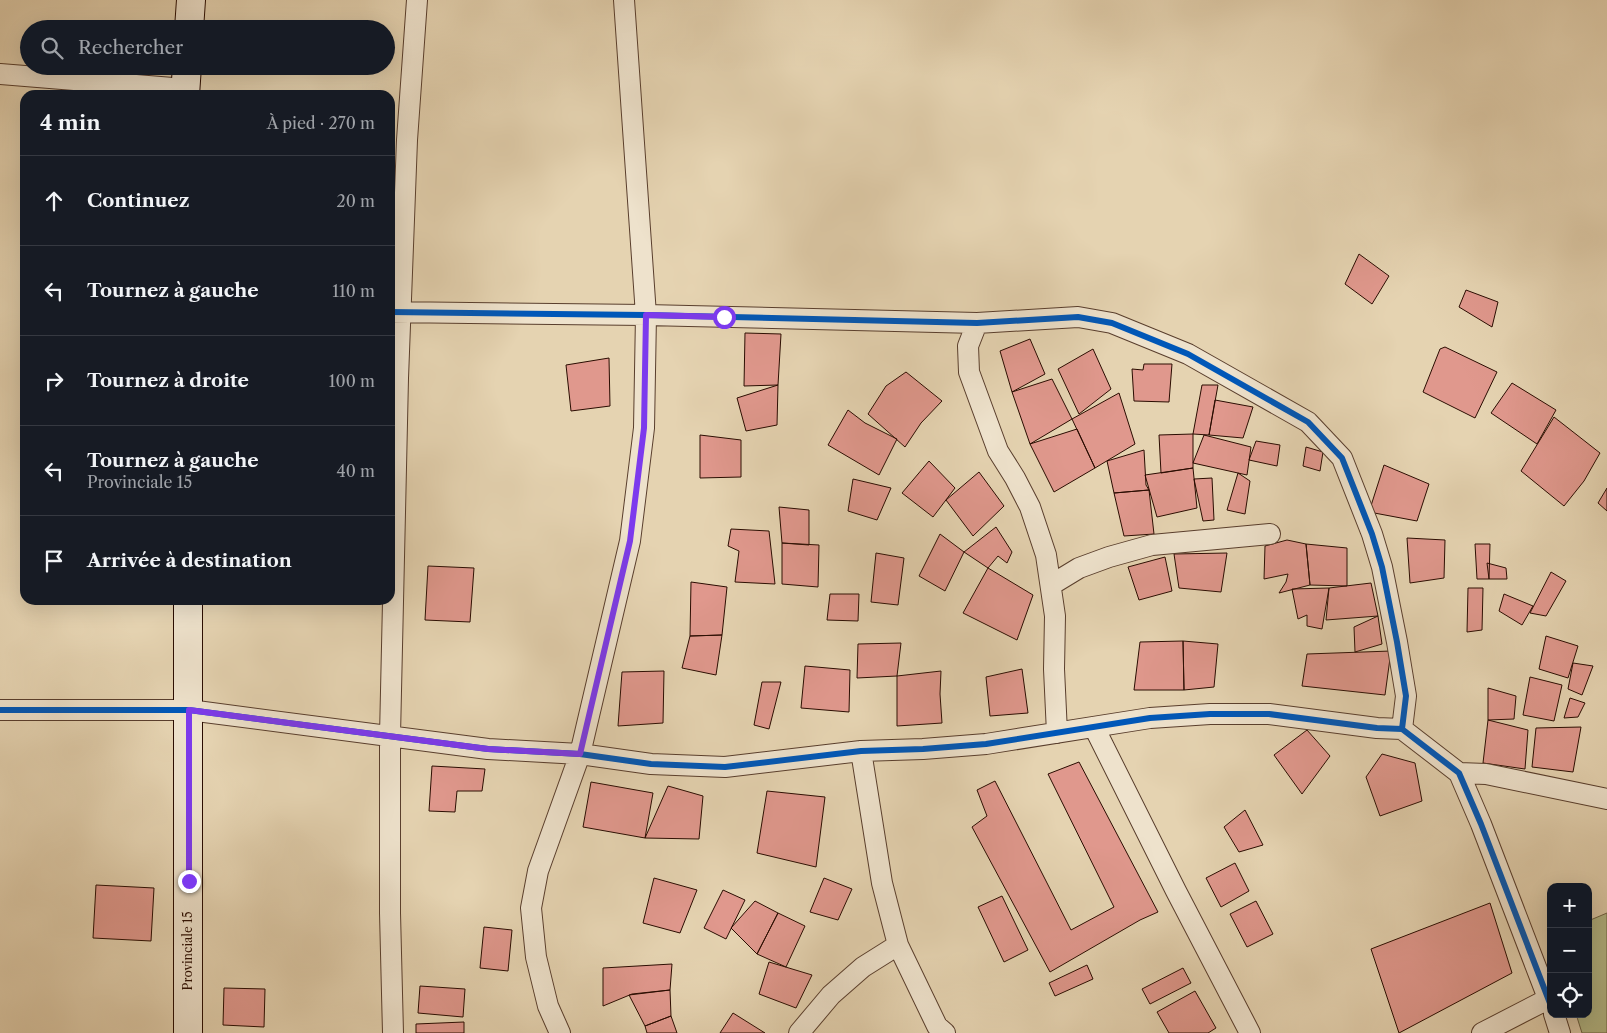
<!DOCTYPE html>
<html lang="fr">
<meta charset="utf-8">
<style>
body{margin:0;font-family:"Libre Caslon Text",serif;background:#242831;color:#f1f3f6}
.controls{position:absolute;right:15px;bottom:15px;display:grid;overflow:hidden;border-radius:10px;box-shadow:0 5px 20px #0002}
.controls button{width:45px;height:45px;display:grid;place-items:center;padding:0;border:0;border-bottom:1px solid #363941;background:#171b24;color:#f1f3f6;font:25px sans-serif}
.stop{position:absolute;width:15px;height:15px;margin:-11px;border:4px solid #7c3aed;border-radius:50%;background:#fff}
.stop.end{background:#7c3aed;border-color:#fff;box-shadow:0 1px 5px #0008}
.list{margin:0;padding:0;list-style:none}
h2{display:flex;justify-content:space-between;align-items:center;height:65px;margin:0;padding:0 20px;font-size:21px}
h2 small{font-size:16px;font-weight:400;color:#9ea1a6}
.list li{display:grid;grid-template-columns:32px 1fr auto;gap:15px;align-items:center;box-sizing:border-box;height:90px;padding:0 20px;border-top:1px solid #363941}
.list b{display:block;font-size:19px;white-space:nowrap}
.list p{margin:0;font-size:16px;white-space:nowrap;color:#9ea1a6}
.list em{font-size:16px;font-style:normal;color:#9ea1a6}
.icon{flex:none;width:28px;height:28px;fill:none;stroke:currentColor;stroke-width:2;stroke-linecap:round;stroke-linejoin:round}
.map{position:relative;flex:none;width:1607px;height:1033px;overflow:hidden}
.search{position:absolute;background:#171b24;box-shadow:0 5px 20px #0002;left:20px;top:20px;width:375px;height:55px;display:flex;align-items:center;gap:12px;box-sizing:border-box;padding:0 18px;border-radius:28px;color:#9ea1a6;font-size:19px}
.panel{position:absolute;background:#171b24;box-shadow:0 5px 20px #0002;left:20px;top:90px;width:375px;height:515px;border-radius:15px}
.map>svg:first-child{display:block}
.green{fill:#b6bc8a;stroke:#706446}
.building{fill:#e0988d;stroke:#2a0c01}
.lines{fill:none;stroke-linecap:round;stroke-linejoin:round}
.street-casing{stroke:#593e2d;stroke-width:22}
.secondary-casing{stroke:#2a0c01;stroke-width:30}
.street{stroke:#eee2cc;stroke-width:20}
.secondary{stroke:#eee2cc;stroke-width:28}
.cycleway-casing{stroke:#eee2cc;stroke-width:9}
.cycleway{stroke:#0057b8;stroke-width:6}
.route{stroke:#7c3aed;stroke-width:6}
.labels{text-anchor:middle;stroke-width:4;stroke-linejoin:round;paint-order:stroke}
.street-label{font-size:12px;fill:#2a0c01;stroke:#eee2cc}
</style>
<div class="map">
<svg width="1607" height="1033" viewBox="0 0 1607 1033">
<rect width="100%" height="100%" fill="#e5d3b1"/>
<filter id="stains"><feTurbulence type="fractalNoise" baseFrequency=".004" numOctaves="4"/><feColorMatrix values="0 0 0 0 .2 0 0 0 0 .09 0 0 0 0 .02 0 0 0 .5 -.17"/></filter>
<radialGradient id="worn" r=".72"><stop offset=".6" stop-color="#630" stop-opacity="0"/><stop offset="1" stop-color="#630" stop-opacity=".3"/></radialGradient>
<path class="green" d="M1607 913V1033H1582L1576 1014H1588V921Z"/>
<path class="building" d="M1359 254 1389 276 1372 304 1345 284Z
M1466 290 1498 302 1492 327 1459 307Z
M745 333 781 334 778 385 744 386Z
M1030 339 1045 374 1012 392 1000 351Z
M1445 347 1497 372 1475 418 1423 392 1440 349Z
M1093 349 1111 389 1079 414 1058 369Z
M609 358 610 406 571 411 566 365Z
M1144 364H1172L1169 402 1134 401 1132 369 1143 370Z
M906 372 942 401 921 423 905 447 868 414 886 386Z
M1052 379 1072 419 1030 444 1012 392Z
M1512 383 1556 410 1537 444 1491 413Z
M778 385 777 425 746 431 737 398Z
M1202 385H1218L1209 435 1193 434Z
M1119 393 1135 444 1095 468 1072 419Z
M1215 400 1253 407 1243 438 1209 435Z
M848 410 865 423 897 439 879 475 828 445Z
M1554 417 1600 453 1584 481 1564 506 1521 471Z
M1077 429 1095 468 1054 492 1030 444Z
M1193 434V468L1161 473 1159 435Z
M700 435 741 440V477L700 478Z
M1204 435 1251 447 1247 475 1193 463Z
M1256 441 1280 445 1277 466 1249 460Z
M1306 447 1323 452 1320 471 1303 466Z
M1144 450 1146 485 1149 490 1114 493 1107 461Z
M929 461 955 488 933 517 902 493Z
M1384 465 1429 484 1417 521 1369 512Z
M1193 468 1197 508 1157 517 1145 475Z
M979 472 1004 506 973 536 946 500Z
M1238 473 1250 481 1245 514 1227 510Z
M1212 478 1214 520 1203 521 1194 479Z
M853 479 891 488 877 520 848 511Z
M1607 488V511L1598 503Z
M1149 490 1154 534 1124 536 1114 493Z
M779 507 809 510V545L782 543Z
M996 527 1012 552 1007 563 998 556 988 568 964 552Z
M731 529 769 531 775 584 735 582 739 551 728 546Z
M940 534 964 552 945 591 919 576Z
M1407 538 1445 540 1444 578 1410 583Z
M1287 540 1306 544 1310 585 1279 593 1286 582 1288 574 1264 579 1265 546Z
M782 543 819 545 818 587 782 584Z
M1306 544 1347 548V586L1310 585Z
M1475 544H1490L1489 579H1477Z
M876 553 904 558 898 605 871 602Z
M1227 553 1221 592 1179 588 1174 554Z
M1165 557 1172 591 1139 600 1128 567Z
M1487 563 1506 568 1507 579H1489Z
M428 566 474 568 470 622 425 620Z
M988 568 1033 595 1017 640 963 613Z
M1551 572 1566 581 1546 616 1530 613Z
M691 582 727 587 722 635 690 636Z
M1371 583 1378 616 1326 620 1329 588Z
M1329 588 1322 629 1307 626V615L1298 619 1292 589Z
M1468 588H1483L1482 630 1467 632Z
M830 594H859L858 621 827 620Z
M1504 594 1533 606 1522 625 1499 611Z
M1378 616 1382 644 1355 652 1354 627Z
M722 635 716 675 682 668 690 636Z
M1546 636 1578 646 1568 678 1539 669Z
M1183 641 1184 690H1134L1140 642Z
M1183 641 1218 644 1214 687 1184 690Z
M901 643 897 676 857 678 858 644Z
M1391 651 1385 695 1302 686 1307 654Z
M1573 663 1593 666 1582 695 1568 689Z
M805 666 850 670 849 712 801 708Z
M1022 669 1028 713 990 716 986 677Z
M664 671 663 723 618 726 622 672Z
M941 671 940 694 942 723 897 726V676Z
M1530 677 1562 685 1554 721 1523 715Z
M762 682H781L769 729 754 725Z
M1488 688 1516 696 1514 719 1488 720Z
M1570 698 1585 703 1578 717 1564 718Z
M1488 720 1528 730 1525 769 1483 763Z
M1581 727 1573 772 1532 767 1536 728Z
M1307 730 1330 756 1302 794 1274 755Z
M1382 754 1415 763 1422 801 1380 816 1366 777Z
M1079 762 1158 912 1140 920 1050 972 972 827 987 816 977 790 995 781 1071 930 1114 907 1048 774Z
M432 766 485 769 482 791H457L455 812 429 811Z
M591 782 653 793 645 838 583 827Z
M668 786 703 796 699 839 645 838Z
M767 791 825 797 816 867 757 853Z
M1245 810 1263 845 1239 852 1224 827Z
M1235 863 1249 891 1221 907 1206 878Z
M654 878 697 890 680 933 643 923Z
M824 878 852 889 838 920 810 912Z
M96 885 154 888 151 941 93 938Z
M723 890 745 900 726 939 704 928Z
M1002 896 1028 950 1004 962 978 907Z
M755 901 778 913 757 954 731 928Z
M1256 901 1273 934 1247 947 1230 914Z
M1490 903 1512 973 1399 1033 1371 949Z
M778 913 805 926 786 967 757 954Z
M484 927 512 930 508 971 480 968Z
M769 962 812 975 796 1008 759 994Z
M672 964 670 990 632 994 603 1006V968Z
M1087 965 1093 979 1055 996 1049 983Z
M1183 968 1191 983 1150 1004 1142 989Z
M420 986 465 989 463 1017 418 1013Z
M224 988 265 989 264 1027 223 1025Z
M670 990 671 1016 645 1026 629 995Z
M1195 991 1216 1028 1208 1033H1169L1157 1012Z
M733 1013 765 1033H720Z
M671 1016 677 1033H647L645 1026Z
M464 1022V1033H416V1024Z"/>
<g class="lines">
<g class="street-casing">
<path id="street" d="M0 74 185 89
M390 312 646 315 977 323 1078 317 1112 323 1188 354 1308 422 1342 458 1372 534 1382 567 1397 642 1406 696 1402 729
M977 323 968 346 969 372 998 451 1015 478 1030 507 1046 555 1055 616 1054 669 1057 733
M1051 585 1079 568 1109 557 1152 545 1270 534
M0 710H189L488 749 580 754 651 764 725 767 861 751 923 749 986 744 1150 718 1210 714H1269L1377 728 1402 729 1459 773 1481 824 1551 1006
M1094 727 1176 891 1250 1033
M861 751 882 883 898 945 937 1026 945 1033
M1459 773 1486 774 1607 799
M1554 1014 1560 1033
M393 1033 390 913V736L398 378 407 140 417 0
M560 1033 548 1006 536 957 531 908 538 871 580 754 630 541 644 428 646 315 624 0
M799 1033 831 995 863 967 898 945
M1482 1033 1548 999"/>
</g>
<g class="secondary-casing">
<path id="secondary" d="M189 29 191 0
M185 95 187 66
M188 1033V600"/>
</g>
<use href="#street" class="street"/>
<use href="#secondary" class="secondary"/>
<g class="cycleway-casing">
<path id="cycleway" d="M390 312 646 315 977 323 1078 317 1112 323 1188 354 1308 422 1342 458 1372 534 1382 567 1397 642 1406 696 1402 729
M0 710H189L488 749 580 754 651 764 725 767 861 751 923 749 986 744 1150 718 1210 714H1269L1377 728 1402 729 1459 773 1481 824 1551 1006"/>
</g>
<use href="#cycleway" class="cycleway"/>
</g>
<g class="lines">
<path class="route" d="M189 881V710L488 749 580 754 630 541 644 428 646 315 724 317"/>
</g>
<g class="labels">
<g class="street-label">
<text transform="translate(188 951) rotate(-90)" y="4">Provinciale 15</text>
</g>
</g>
<rect width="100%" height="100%" filter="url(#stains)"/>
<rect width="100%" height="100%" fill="url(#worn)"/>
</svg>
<div class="controls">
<button>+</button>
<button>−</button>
<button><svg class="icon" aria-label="locate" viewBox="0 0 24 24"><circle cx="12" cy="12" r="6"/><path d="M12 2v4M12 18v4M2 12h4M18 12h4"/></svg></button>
</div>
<div class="stop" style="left:724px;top:317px"></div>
<div class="stop end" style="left:189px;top:881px"></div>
<div class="search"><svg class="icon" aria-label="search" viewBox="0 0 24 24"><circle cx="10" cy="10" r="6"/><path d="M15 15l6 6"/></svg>Rechercher</div>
<section class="panel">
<h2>4 min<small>À pied · 270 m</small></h2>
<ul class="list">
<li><svg class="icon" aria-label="ahead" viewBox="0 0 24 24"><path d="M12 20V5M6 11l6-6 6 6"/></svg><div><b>Continuez</b></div><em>20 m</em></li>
<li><svg class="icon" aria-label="left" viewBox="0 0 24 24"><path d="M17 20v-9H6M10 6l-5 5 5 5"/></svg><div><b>Tournez à gauche</b></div><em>110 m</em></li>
<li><svg class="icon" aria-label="right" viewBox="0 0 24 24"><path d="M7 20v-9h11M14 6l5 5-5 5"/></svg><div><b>Tournez à droite</b></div><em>100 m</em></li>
<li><svg class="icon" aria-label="left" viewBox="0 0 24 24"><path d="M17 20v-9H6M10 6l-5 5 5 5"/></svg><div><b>Tournez à gauche</b><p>Provinciale 15</p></div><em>40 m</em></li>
<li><svg class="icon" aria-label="arrive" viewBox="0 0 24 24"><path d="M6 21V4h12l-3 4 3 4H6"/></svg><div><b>Arrivée à destination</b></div></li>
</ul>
</section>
</div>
